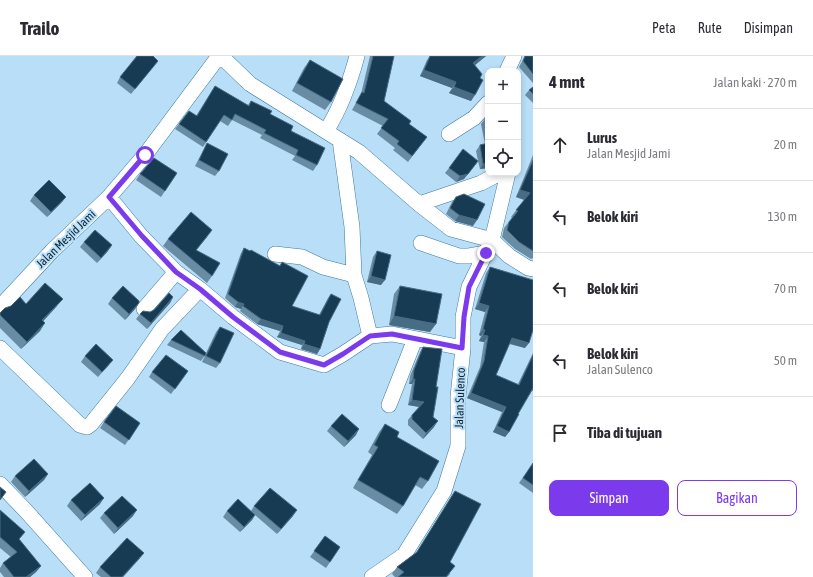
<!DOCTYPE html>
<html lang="id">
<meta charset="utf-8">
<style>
body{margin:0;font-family:"Asap Condensed",sans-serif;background:#f2f2f3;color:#2b2b33}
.controls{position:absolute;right:12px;top:12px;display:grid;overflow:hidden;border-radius:8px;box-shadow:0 2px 6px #0003}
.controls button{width:36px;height:36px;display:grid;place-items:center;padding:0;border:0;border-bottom:1px solid #e1e1e2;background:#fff;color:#2b2b33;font:20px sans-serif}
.stop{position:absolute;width:12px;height:12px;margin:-9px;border:3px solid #7c3aed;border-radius:50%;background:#fff}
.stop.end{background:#7c3aed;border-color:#fff;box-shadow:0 1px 4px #0008}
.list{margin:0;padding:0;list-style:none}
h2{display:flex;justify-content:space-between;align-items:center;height:52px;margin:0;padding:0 16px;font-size:17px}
h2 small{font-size:13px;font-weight:400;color:#7c7c81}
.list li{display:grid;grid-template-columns:26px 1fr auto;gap:12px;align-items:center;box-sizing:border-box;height:72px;padding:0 16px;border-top:1px solid #e1e1e2}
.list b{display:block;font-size:15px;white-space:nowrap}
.list p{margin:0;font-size:13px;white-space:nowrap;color:#7c7c81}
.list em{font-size:13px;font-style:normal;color:#7c7c81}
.actions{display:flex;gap:8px;padding:12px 16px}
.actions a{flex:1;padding:9px 0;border:1px solid #7c3aed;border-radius:8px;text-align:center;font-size:14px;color:#7c3aed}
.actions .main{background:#7c3aed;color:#fff}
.icon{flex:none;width:22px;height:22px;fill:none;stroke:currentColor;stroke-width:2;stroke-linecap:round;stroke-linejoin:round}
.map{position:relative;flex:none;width:533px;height:521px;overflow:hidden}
header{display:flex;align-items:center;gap:24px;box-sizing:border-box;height:56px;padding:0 20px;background:#fff;border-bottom:1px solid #e1e1e2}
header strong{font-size:19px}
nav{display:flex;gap:22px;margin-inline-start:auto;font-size:14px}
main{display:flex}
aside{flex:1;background:#fff}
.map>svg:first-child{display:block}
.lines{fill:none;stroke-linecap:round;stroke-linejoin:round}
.minor-casing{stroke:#3d7aa0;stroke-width:16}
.minor{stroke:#fff;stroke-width:15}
.wall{fill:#688ca4}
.shaded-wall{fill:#476c84}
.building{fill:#163b52;stroke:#476c84}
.route{stroke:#7c3aed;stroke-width:5}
.labels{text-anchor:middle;stroke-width:4;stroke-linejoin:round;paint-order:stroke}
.street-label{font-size:12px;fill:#0d2737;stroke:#b9def7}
</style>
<header>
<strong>Trailo</strong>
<nav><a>Peta</a><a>Rute</a><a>Disimpan</a></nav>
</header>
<main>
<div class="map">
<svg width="533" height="521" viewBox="0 0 533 521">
<rect width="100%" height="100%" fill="#b9def7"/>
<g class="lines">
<g class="minor-casing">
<path id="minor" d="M221 0 250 28 359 96 419 148 451 173 492 184 509 200 528 212 533 213
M507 15 514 0
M326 75C341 52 350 26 357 0
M449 78 474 62 488 47
M340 84 352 171 354 219 361 242 370 280
M109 141 141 180 176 216 200 233 233 261 280 296 324 309 343 298 370 280 392 278 463 292
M419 148 481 127 500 117
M421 187 459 200H469L486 197
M275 198 302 201 323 211 354 219
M0 251 52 195 109 141 145 99 219 0
M144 253 176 216
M0 292 80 369 87 371 91 368 128 322 162 273 200 233
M389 349 415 283
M0 428 27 456 85 521
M372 521 404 499 444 435 458 390V341L463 292V261L469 231 492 184 508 117"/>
</g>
<use href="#minor" class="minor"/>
</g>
<path class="wall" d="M370 0H394L384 45 409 68 427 81 408 106 393 94 395 92 377 78 383 70 352 54 361 38Z
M430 0H486L475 9 480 22 471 45 449 37 452 32 420 20 427 4Z
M525 0H533V27L519 11Z
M310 4 331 46 325 54 292 35 304 12Z
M154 10 131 38 117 27 120 21Z
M215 30 248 49 251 45 270 58 291 75 317 109 313 115 292 104 295 100 260 82 262 79 232 64 228 70 220 65 203 91 175 73 189 55 196 60Z
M533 31V47L525 39 529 34Z
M488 59V112L480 113 478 105 464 123 456 126 445 117 449 112 478 105 476 95 480 89 485 88 481 68Z
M207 87 219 115 215 120 195 110 204 93Z
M533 99V202L531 203 515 193 502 181 504 172 512 162 511 161 524 144 516 141Z
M177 117 161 141 136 124 140 118Z
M34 139 66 141 62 146 47 161 30 145Z
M456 141 473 170 455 165 446 158 452 146Z
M207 181 196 194 212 220 207 227 163 190 168 183Z
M84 186 108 195 97 207 80 191Z
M244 192 280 210 282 206 292 250 319 259 328 242 331 238 329 266 320 293 317 298 301 293 302 289 277 281 280 275 257 268 240 255 241 253 235 251 225 242 241 197Z
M377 195 381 229 367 226 373 201Z
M490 211 525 292 509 288 496 319 518 328 533 297V335H532L518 358 509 376 505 381 493 376 502 356 467 342 480 311 484 286 479 285 481 280 479 279 485 256 475 253 486 217Z
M400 230 430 276 389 269 394 238Z
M173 241 170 247 147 273 136 263 140 258 150 256Z
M112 242 139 247 135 253 125 264 108 248Z
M26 248 57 250 43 265 40 275 21 293 0 272V257Z
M220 271V307L216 312 202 306 206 298 201 305 167 289 171 284 206 297 216 276Z
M423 291 436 331 433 361 434 371 423 383 408 369V364L412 359 419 351 408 349 412 328H409L410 320 420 296Z
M85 300 109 309 98 321 81 306Z
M188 315 171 338 149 321 152 316Z
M104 366 140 367 125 389 100 372Z
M385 368 397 381 428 425 422 433 415 429 403 450 397 458 353 432 372 399 368 396 379 376Z
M331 370 356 379 344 391 327 375Z
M533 407V437L519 427Z
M48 418 44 424 25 441 11 426 15 420Z
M455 435 450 506V518L447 521H395L392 518 397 511 416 497Z
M71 444 100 448 81 465 67 450Z
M254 450 293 460 277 478 255 459 252 464 240 476 223 461 227 455H251Z
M0 454 19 484 41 510 36 516 30 521H4L0 516V512L3 507 11 501 0 492Z
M104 457 133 460 114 478 100 462Z
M325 480 340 491 326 512 310 501Z
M140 502 123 521H101L96 517 100 511Z"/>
<path class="shaded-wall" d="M482 0H486L469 14 473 7Z
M424 14 456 26 452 32 420 20Z
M454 31 475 39 471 45 449 37Z
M478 105 464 123 456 126 460 120Z
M488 107V112L480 113 483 108Z
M520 134 530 137 525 144 516 141Z
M66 141 62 146 47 161 51 156Z
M459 159 477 164 473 170 455 165Z
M212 174 207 181 191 201 196 194Z
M112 189 108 195 97 207 101 202Z
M371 220 385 224 381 229 367 226Z
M173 241 170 247 147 273 151 267Z
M63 243 57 250 37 272 42 264Z
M238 246 244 248 241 253 235 251Z
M139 247 135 253 125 264 129 258Z
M479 247 489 250 485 256 475 253Z
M394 260 436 268 430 276 389 269Z
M261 263 283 270 280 275 257 268Z
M45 267 40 275 21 293 27 286Z
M483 273 485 274 481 280 479 279Z
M281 277 305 285 302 289 277 281Z
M483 279 488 280 484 286 479 285Z
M512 282 529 287 525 292 508 287Z
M304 288 320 293 317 298 301 293Z
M413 323H415L412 328H409Z
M471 337 506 351 502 356 467 342Z
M412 344 424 346 420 351 408 349Z
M438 365 434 371 423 383 426 377Z
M497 370 509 376 505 381 493 376Z
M359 373 356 379 344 391 348 385Z
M48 418 44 424 25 441 29 435Z
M104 442 100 448 81 465 85 459Z
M137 454 133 460 114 478 118 472Z
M297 454 293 460 277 478 281 473Z
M255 459 252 464 240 476 244 471Z
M144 497 140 502 123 521H122Z
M41 510 36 516 30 521H26Z"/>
<path class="building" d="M137 0H153L158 5 135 33 120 21Z
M373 0H394L384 45 411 65 409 68 427 81 412 100 397 88 399 85 381 72 388 63 356 47 362 36 364 37Z
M430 0H482L473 7 482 18 480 22 483 24 475 39 454 31 456 26 424 14Z
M525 0H533V18L523 5Z
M310 4 343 23 331 46 297 27Z
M215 30 249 50 251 45 272 55 270 58 293 70 291 75 325 92 317 109 296 99 298 94 264 77 266 74 235 58 232 64 224 59 206 86 179 68 189 55 197 60Z
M533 31V38L529 34Z
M488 59V80L485 62Z
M207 87 228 98 219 115 199 104Z
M488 87V107L483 108 480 89Z
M463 93 478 105 468 118 460 120 449 112Z
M154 102 177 117 165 135 140 118Z
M533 104V195L519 186 507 174 509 166 518 155 516 154 530 137 520 134Z
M49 124 66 141 51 156 34 139Z
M464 138 485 148 477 164 459 159 450 152 456 141Z
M191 156 212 174 196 194 220 207 212 220 168 183Z
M95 174 112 189 101 202 84 186Z
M244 192 250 195 251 194 280 210 282 206 308 220 292 250 320 259 331 238 341 243 329 266 320 293 304 288 305 285 281 277 283 270 261 263 243 250 244 248 238 246 228 238Z
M377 195 391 199 385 224 371 220Z
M490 211 533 224V274L529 287 512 282 496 319 519 329 533 299V332L518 358H519L509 376 497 370 506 351 471 337 484 305 488 280 483 279 485 274 483 273 489 250 479 247Z
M45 227 63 243 42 264 45 267 27 286 0 259V257L5 252 11 250 20 241 26 248Z
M123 230 139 245V247L129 258 112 242Z
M400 230 442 238 436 268 394 260Z
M169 237 173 241 151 267 140 258 143 255 150 256 154 254Z
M220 271 234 277 220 307 206 300Z
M181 274 206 297 205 300 171 284Z
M96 288 113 304 102 316 85 300Z
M423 291 442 293 436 331H438L433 361 438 365 426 377 412 363V359L424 346 412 344 415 323H413L414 314Z
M166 299 188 315 175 333 152 316Z
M116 350 140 367 129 384 104 366Z
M342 358 359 373 348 385 331 370Z
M385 368 399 376 397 381 439 405 428 425 420 421 403 450 358 424 378 391 374 389Z
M34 403 48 418 29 435 15 420Z
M533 407V429L523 422Z
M90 427 104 442 85 459 71 444Z
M0 431 6 436 0 444Z
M270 432 297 454 281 473 254 450Z
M455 435 481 448 450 506 455 510 446 521H398L404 516 397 511 417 496Z
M122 440 137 454 118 472 104 457Z
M238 443 255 459 244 471 227 455Z
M0 454 25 476 19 483 41 510 26 521H14L3 507 17 496 0 481Z
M325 480 340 491 330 506 314 495Z
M127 482 144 497 122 521H111L100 511Z"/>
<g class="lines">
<path class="route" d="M145 99 109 141 142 180 176 216 200 233 233 261 280 296 324 309 343 298 370 280 392 278 462 292 464 261 469 231 486 197"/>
</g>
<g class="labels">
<g class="street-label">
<text transform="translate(66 183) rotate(-44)" y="4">Jalan Mesjid Jami</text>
<text transform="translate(460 342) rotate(-88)" y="4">Jalan Sulenco</text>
</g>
</g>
</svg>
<div class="controls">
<button>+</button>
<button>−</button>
<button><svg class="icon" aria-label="locate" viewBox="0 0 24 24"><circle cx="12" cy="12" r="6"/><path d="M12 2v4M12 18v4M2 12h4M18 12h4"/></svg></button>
</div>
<div class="stop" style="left:145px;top:99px"></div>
<div class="stop end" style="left:486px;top:197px"></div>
</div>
<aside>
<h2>4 mnt<small>Jalan kaki · 270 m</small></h2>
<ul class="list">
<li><svg class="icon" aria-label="ahead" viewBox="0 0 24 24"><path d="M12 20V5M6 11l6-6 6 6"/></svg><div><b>Lurus</b><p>Jalan Mesjid Jami</p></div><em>20 m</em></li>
<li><svg class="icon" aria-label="left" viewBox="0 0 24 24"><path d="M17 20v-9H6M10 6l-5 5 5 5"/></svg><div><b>Belok kiri</b></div><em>130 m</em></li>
<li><svg class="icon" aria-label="left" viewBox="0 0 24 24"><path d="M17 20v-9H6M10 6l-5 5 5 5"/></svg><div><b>Belok kiri</b></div><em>70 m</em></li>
<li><svg class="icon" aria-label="left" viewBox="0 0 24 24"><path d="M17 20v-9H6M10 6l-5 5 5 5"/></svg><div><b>Belok kiri</b><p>Jalan Sulenco</p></div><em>50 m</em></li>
<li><svg class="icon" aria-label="arrive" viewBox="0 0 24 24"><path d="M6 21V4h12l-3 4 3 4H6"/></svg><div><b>Tiba di tujuan</b></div></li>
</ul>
<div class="actions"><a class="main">Simpan</a><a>Bagikan</a></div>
</aside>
</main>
